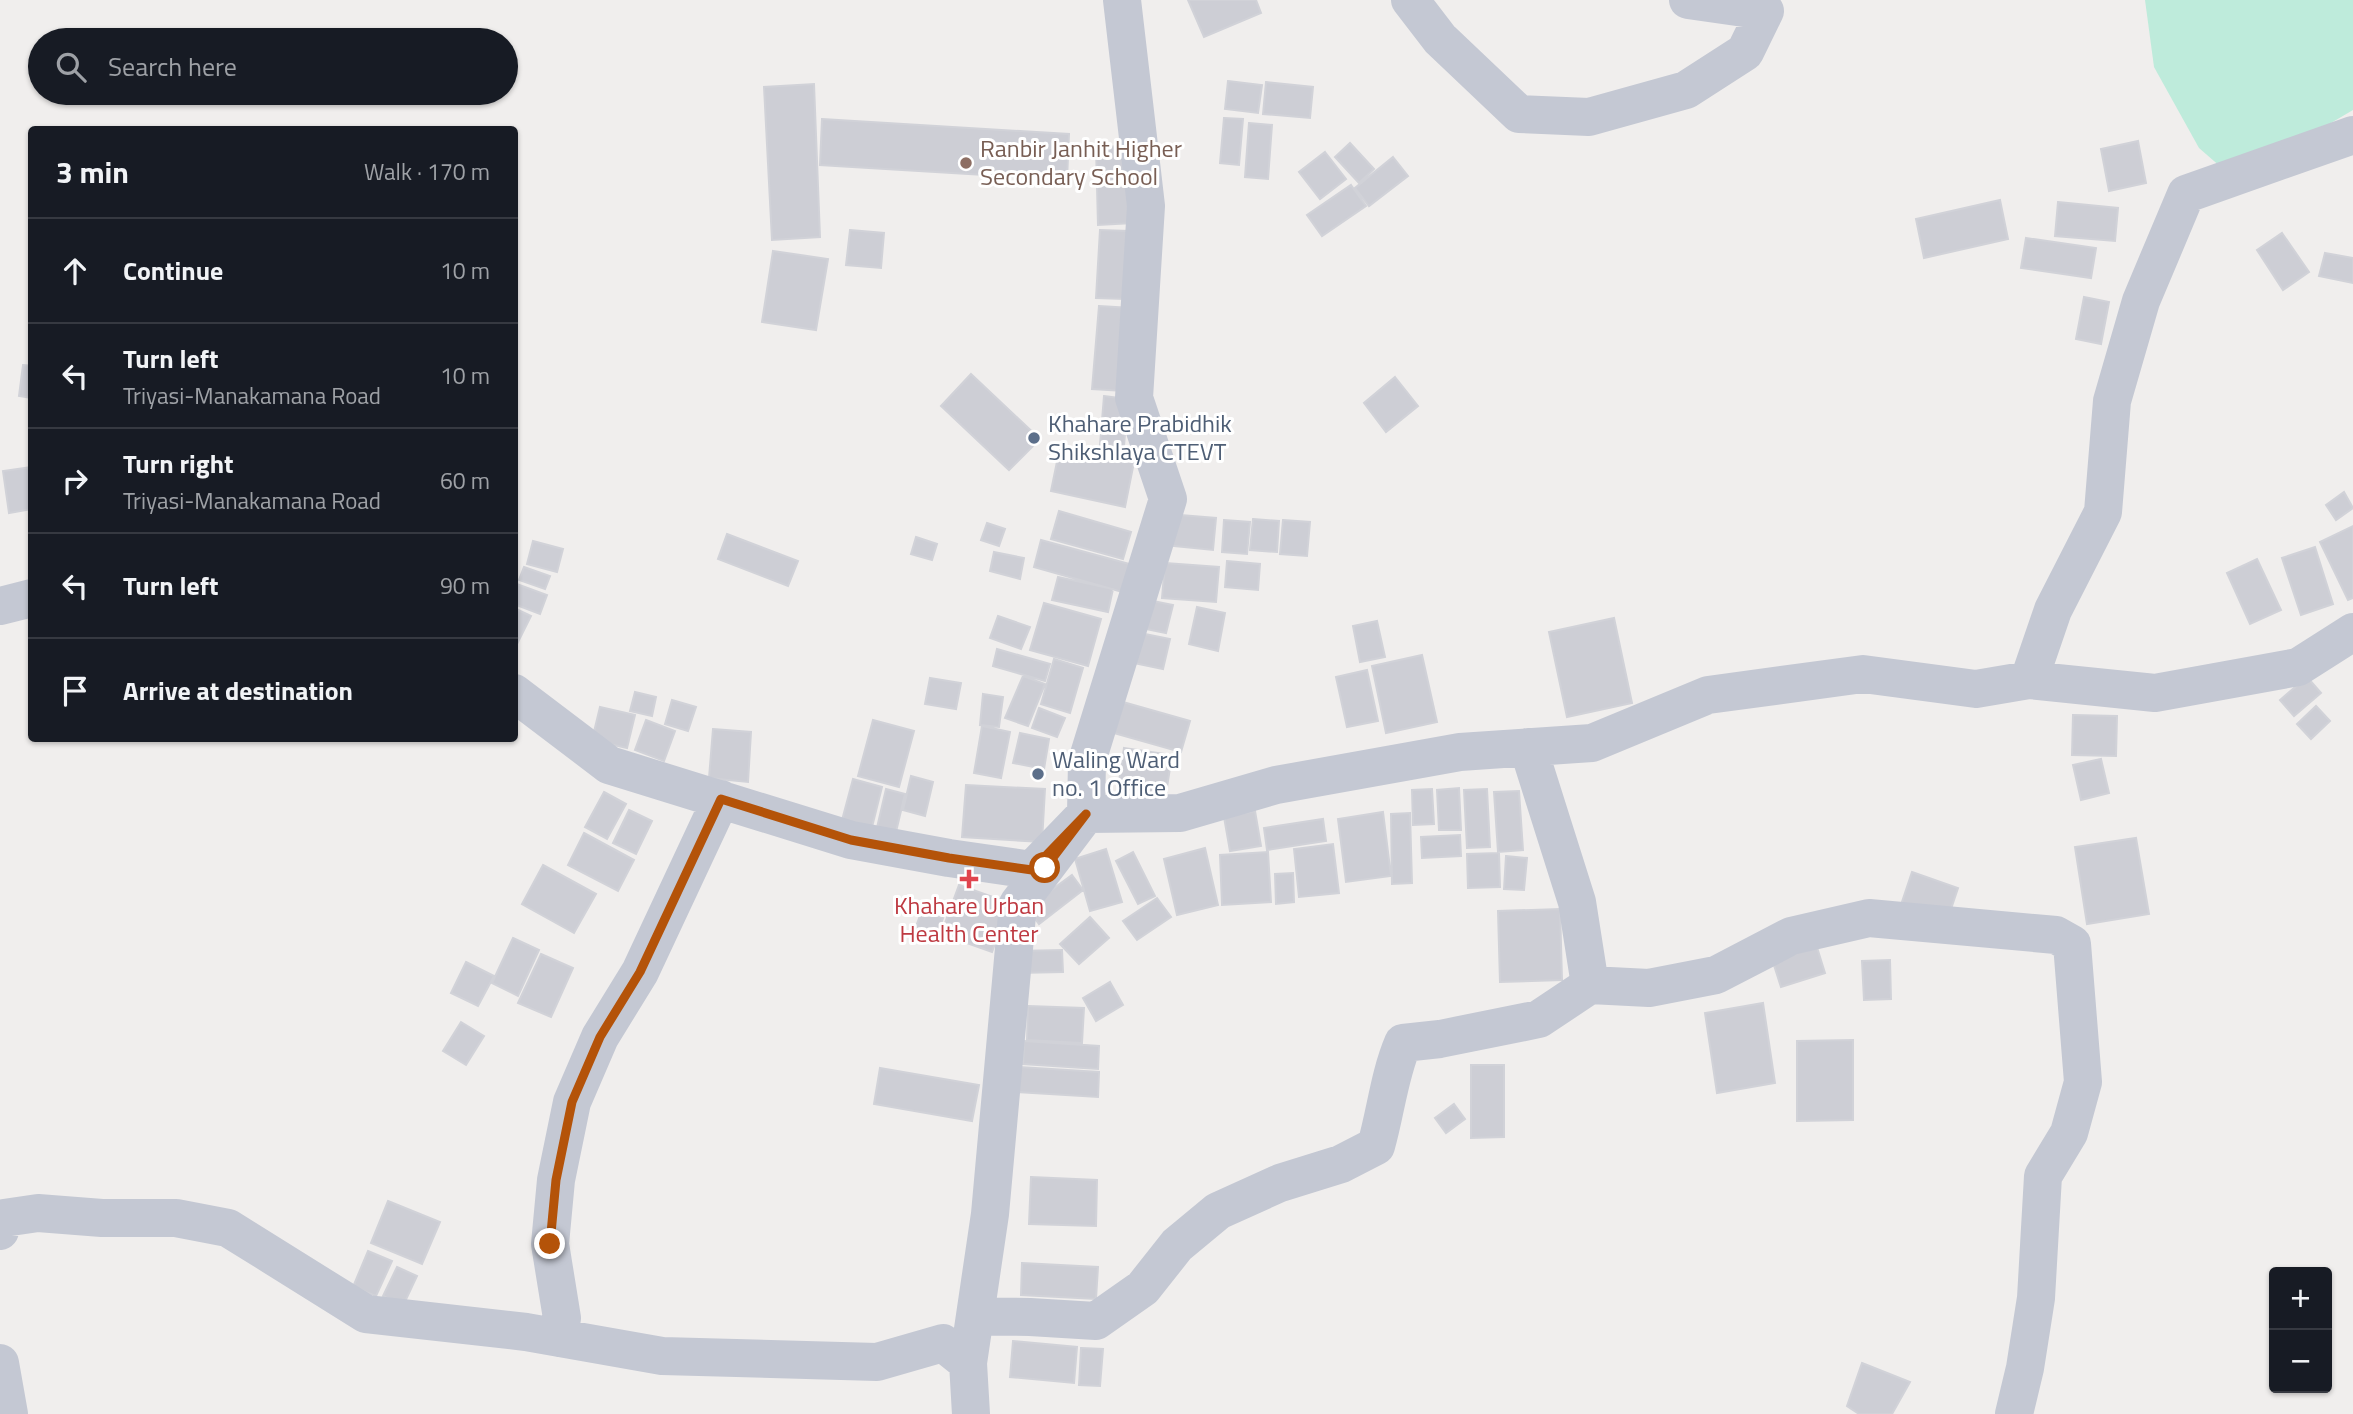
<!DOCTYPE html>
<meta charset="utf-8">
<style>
body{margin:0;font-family:"Titillium Web",sans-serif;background:#20242c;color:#f1f3f6}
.controls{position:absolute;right:21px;bottom:21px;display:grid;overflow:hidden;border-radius:7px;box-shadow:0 2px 5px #0004}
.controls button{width:63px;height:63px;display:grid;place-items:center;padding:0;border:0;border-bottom:2px solid #363941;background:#171b24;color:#f1f3f6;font:35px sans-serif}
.stop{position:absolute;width:21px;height:21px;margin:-16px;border:5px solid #b45309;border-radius:50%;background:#fff}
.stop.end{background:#b45309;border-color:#fff;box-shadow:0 2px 7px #0008}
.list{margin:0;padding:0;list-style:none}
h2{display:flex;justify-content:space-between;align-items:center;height:91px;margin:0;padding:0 28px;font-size:30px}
h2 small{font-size:23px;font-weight:400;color:#9ea1a6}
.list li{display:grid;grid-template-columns:46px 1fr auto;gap:21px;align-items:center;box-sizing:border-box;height:105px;padding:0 28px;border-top:2px solid #363941}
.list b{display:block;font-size:26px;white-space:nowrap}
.list p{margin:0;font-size:23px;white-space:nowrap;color:#9ea1a6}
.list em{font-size:23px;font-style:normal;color:#9ea1a6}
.icon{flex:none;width:38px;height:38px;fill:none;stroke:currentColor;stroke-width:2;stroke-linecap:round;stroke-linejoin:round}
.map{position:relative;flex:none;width:2353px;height:1414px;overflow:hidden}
.search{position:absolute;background:#171b24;box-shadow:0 2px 5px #0004;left:28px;top:28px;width:490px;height:77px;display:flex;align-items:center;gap:18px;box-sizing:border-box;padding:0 24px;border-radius:38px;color:#9ea1a6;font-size:26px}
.panel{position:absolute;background:#171b24;box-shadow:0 2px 5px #0004;left:28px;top:126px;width:490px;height:616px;border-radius:7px}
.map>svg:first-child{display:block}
.green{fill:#beebdb}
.building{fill:#cdced5;stroke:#d1d2d8;stroke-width:2}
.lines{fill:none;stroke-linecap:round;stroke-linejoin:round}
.minor{stroke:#c4c8d3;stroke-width:38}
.route{stroke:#b45309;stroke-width:9}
.education-dot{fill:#8d6e63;stroke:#fff;stroke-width:2.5}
.service-dot{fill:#5c6f8a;stroke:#fff;stroke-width:2.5}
.health-dot{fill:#e0444e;stroke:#fff;stroke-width:2.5}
.labels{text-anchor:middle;stroke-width:6;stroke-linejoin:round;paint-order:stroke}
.education-label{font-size:24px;fill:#785e54;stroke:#fff;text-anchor:start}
.service-label{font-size:24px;fill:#4e5e75;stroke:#fff;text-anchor:start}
.health-label{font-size:24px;fill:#be3a42;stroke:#fff}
</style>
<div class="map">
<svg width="2353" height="1414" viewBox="0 0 2353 1414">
<rect width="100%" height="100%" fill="#f0eeed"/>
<path class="green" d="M2145 0H2353V110L2251 170 2222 168 2199 148 2154 67Z"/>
<path class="building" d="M1188 0H1256L1261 13 1204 37Z
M1228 81 1262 85 1258 113 1225 109Z
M1266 82 1313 87 1310 118 1263 114Z
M814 84 820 237 772 240 764 87Z
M1224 118 1243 119 1239 165 1220 163Z
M822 119 1069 134 1067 180 820 165Z
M1249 123 1272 125 1268 179 1245 177Z
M2138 141 2146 183 2109 191 2101 149Z
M1350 143 1374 169 1359 183 1335 157Z
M1131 146 1133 223 1098 225 1096 147Z
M1325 152 1346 179 1320 199 1299 172Z
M1393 157 1408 176 1369 206 1355 188Z
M1351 185 1366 206 1322 236 1307 215Z
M2000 200 2008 239 1924 258 1916 219Z
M2058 202 2118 208 2115 241 2055 236Z
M850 230 884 233 881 268 846 265Z
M1100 230 1129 231 1125 299 1096 298Z
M2282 233 2309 272 2283 290 2257 250Z
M2026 238 2096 248 2091 278 2021 268Z
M773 251 828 259 816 330 762 322Z
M2325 253 2353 258V283L2319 276Z
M2084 297 2109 302 2101 344 2076 339Z
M1099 306 1131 308 1124 391 1092 389Z
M23 365 32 366V398L19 396Z
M971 374 1040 439 1009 470 941 406Z
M1395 377 1418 406 1386 432 1364 403Z
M1104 396 1128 399 1124 446 1100 445Z
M1060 447 1134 462 1125 507 1051 491Z
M32 467V509L9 513 3 471Z
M2344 492 2353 508 2336 520 2326 505Z
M1059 511 1131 532 1123 559 1051 539Z
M1168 514 1216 518 1213 550 1165 545Z
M1253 519 1279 521 1277 552 1250 550Z
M1224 520 1250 522 1247 554 1222 552Z
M1283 520 1310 522 1307 556 1280 554Z
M987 523 1005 529 999 546 981 540Z
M2353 526V598L2348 600 2320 542Z
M727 534 798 561 788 586 718 559Z
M916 537 937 544 932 560 911 554Z
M1041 540 1133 565 1126 593 1034 567Z
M533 541 563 549 557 572 527 564Z
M2315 547 2333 604 2301 615 2282 558Z
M994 552 1024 558 1020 579 990 571Z
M2257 559 2281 610 2250 624 2227 573Z
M1227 561 1260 564 1258 590 1225 587Z
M1165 563 1219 567 1216 602 1162 598Z
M524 567 550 576 545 589 519 580Z
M1058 577 1113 589 1108 612 1052 600Z
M514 583 547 595 540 614 514 604Z
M1148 600 1173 605 1166 633 1141 628Z
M1044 603 1101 619 1088 666 1030 650Z
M1197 607 1225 613 1218 651 1189 644Z
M514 608 531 616 514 650Z
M998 616 1030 627 1021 649 990 638Z
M1614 618 1632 703 1567 717 1549 632Z
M1377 621 1385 657 1360 662 1353 626Z
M1135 632 1170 639 1163 669 1129 662Z
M997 649 1050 664 1045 681 993 666Z
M1422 655 1437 722 1386 733 1372 666Z
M1054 659 1083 668 1070 713 1041 704Z
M1367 670 1378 721 1347 727 1336 677Z
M1023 676 1045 684 1028 726 1005 718Z
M2307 677 2321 693 2294 716 2280 700Z
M930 678 961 683 956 709 925 704Z
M635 692 656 697 652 716 630 711Z
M983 694 1003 697 999 727 980 725Z
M672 700 696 707 688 731 665 724Z
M1123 702 1190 721 1181 752 1114 733Z
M2316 706 2330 721 2311 739 2297 724Z
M600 707 635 715 627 748 592 740Z
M1039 708 1065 718 1057 737 1032 728Z
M2073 715 2117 716 2116 756 2072 755Z
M646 720 675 731 664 761 635 750Z
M873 720 914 731 899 787 858 776Z
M982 726 1010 732 1001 778 974 773Z
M713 729 751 732 748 782 709 778Z
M1020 733 1049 739 1044 769 1013 763Z
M1124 748 1172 755 1166 794 1118 788Z
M2101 759 2109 793 2081 800 2073 765Z
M911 776 933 782 925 816 903 810Z
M853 779 882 787 871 831 841 824Z
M966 785 1045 789 1042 842 962 837Z
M1459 788 1461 830H1439L1437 790Z
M886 789 905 794 895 836 876 832Z
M1432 789 1434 824 1413 825 1412 790Z
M1487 789 1490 847 1467 848 1464 790Z
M1519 791 1523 850 1498 852 1494 792Z
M604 792 626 804 607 839 585 827Z
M629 810 652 821 636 854 613 843Z
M1255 811 1261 846 1230 851 1224 817Z
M1383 812 1391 876 1346 882 1338 819Z
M1410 813 1412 883 1392 884 1391 814Z
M1323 819 1326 841 1267 850 1264 828Z
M584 833 634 860 618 891 568 865Z
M1460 835 1461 856 1422 858 1421 837Z
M2136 838 2149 914 2087 924 2075 847Z
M1333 844 1339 893 1299 897 1294 849Z
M1205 848 1218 905 1177 915 1164 859Z
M1106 849 1122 902 1090 911 1075 859Z
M1133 852 1155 896 1138 904 1116 861Z
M1268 852 1271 902 1222 905 1220 855Z
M1499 853 1500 887 1468 888 1467 854Z
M1506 856 1527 858 1524 890 1504 889Z
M543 865 596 894 574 933 522 904Z
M1912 872 1958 888 1947 921 1901 905Z
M1293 873 1294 902 1276 904 1275 874Z
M1072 875 1083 890 1039 924 1027 908Z
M959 885 1010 903 992 952 941 934Z
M1157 898 1171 917 1137 940 1123 921Z
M1560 909 1562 980 1500 982 1498 911Z
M922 910 943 918 934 943 913 935Z
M1090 917 1109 938 1079 964 1060 944Z
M513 938 539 950 518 996 492 983Z
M1815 941 1825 973 1781 987 1771 956Z
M1062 950 1063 972 1016 973V951Z
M541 954 573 968 551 1017 518 1003Z
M1890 960 1891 999 1864 1000 1862 961Z
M466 962 494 976 478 1006 451 993Z
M1110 982 1123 1005 1096 1021 1083 998Z
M1763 1003 1775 1083 1717 1093 1705 1013Z
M1028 1006 1084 1008 1082 1043 1027 1040Z
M461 1022 484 1036 466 1065 443 1051Z
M1853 1040V1120L1797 1121V1041Z
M1024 1041 1099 1046 1098 1069 1023 1064Z
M1471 1065H1504V1137L1471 1138Z
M1019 1067 1099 1072 1098 1097 1017 1092Z
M880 1068 979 1085 972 1121 874 1104Z
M1454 1104 1465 1119 1446 1133 1435 1118Z
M1031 1177 1097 1180 1096 1226 1029 1224Z
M388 1201 440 1222 422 1264 371 1243Z
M368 1251 392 1261 376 1296 353 1287Z
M1022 1263 1098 1267 1096 1299 1021 1295Z
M397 1267 417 1276 403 1306 383 1296Z
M1013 1341 1077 1347 1074 1383 1010 1377Z
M1081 1348 1103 1349 1100 1386 1079 1385Z
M1862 1363 1910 1382 1892 1414H1859L1847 1406Z"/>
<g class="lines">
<path class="minor" d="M1410 0 1440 39 1519 114 1589 117 1686 90 1745 52 1765 11 1688 0
M0 606 32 598
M2029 680 2053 610 2103 512 2112 401 2141 301 2186 194 2353 135
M514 693 609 765 851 840 949 858 1032 870 1086 814 1180 813 1276 785 1460 752 1592 743 1708 695 1863 674 1976 689 2029 680 2155 693 2298 667 2353 632
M1590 985 1649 988 1716 975 1791 936 1869 918 2056 935 2072 944 2083 1082 2069 1133 2043 1176 2036 1298 2025 1368 2014 1414
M0 1231 4 1218 38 1213 102 1218H176L228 1228 366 1314 526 1332 662 1356 877 1362 943 1343 968 1363
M975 1316 1030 1317 1096 1321 1143 1288 1177 1245 1218 1211 1280 1183 1341 1164 1376 1146C1386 1111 1389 1076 1403 1043L1440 1039 1539 1019 1590 985 1577 902 1528 747
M559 1338 562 1318 550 1244 556 1180 572 1102 600 1037 640 972 721 799
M0 1363 9 1414
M971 1414 968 1363 990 1214 1018 904 1086 814 1087 761 1168 499 1134 398 1146 206 1122 0"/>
</g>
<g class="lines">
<path class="route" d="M550 1244 556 1180 572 1102 600 1037 640 972 721 799 851 840 949 858 1032 870 1086 814 1045 868"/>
</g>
<circle class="education-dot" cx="966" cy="163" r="7"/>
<g class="service-dot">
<circle cx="1034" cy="438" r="7"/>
<circle cx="1038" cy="774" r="7"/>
</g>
<path class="health-dot" d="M965.5 868.5h7v7h7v7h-7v7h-7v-7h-7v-7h7z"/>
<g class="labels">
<g class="education-label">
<text x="980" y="157">Ranbir Janhit Higher<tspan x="980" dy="28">Secondary School</tspan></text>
</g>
<g class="service-label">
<text x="1048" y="432">Khahare Prabidhik<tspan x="1048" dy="28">Shikshlaya CTEVT</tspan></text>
<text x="1052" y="768">Waling Ward<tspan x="1052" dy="28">no. 1 Office</tspan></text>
</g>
<g class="health-label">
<text x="969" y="914">Khahare Urban<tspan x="969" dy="28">Health Center</tspan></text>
</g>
</g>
</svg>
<div class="controls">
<button>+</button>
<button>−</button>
</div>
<div class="stop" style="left:1045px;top:868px"></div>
<div class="stop end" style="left:550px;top:1244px"></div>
<div class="search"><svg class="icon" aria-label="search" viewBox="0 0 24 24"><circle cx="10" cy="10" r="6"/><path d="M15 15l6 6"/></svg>Search here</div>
<section class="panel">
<h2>3 min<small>Walk · 170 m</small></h2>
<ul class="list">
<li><svg class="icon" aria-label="ahead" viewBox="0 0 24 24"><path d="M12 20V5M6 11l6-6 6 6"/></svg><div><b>Continue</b></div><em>10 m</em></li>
<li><svg class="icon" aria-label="left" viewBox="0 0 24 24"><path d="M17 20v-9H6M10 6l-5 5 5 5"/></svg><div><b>Turn left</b><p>Triyasi-Manakamana Road</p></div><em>10 m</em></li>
<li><svg class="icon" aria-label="right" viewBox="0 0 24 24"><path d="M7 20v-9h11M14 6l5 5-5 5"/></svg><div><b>Turn right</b><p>Triyasi-Manakamana Road</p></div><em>60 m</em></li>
<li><svg class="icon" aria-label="left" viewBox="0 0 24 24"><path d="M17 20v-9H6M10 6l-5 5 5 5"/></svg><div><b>Turn left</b></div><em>90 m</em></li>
<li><svg class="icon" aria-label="arrive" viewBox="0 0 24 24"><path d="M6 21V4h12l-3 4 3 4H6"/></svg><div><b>Arrive at destination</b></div></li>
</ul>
</section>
</div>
